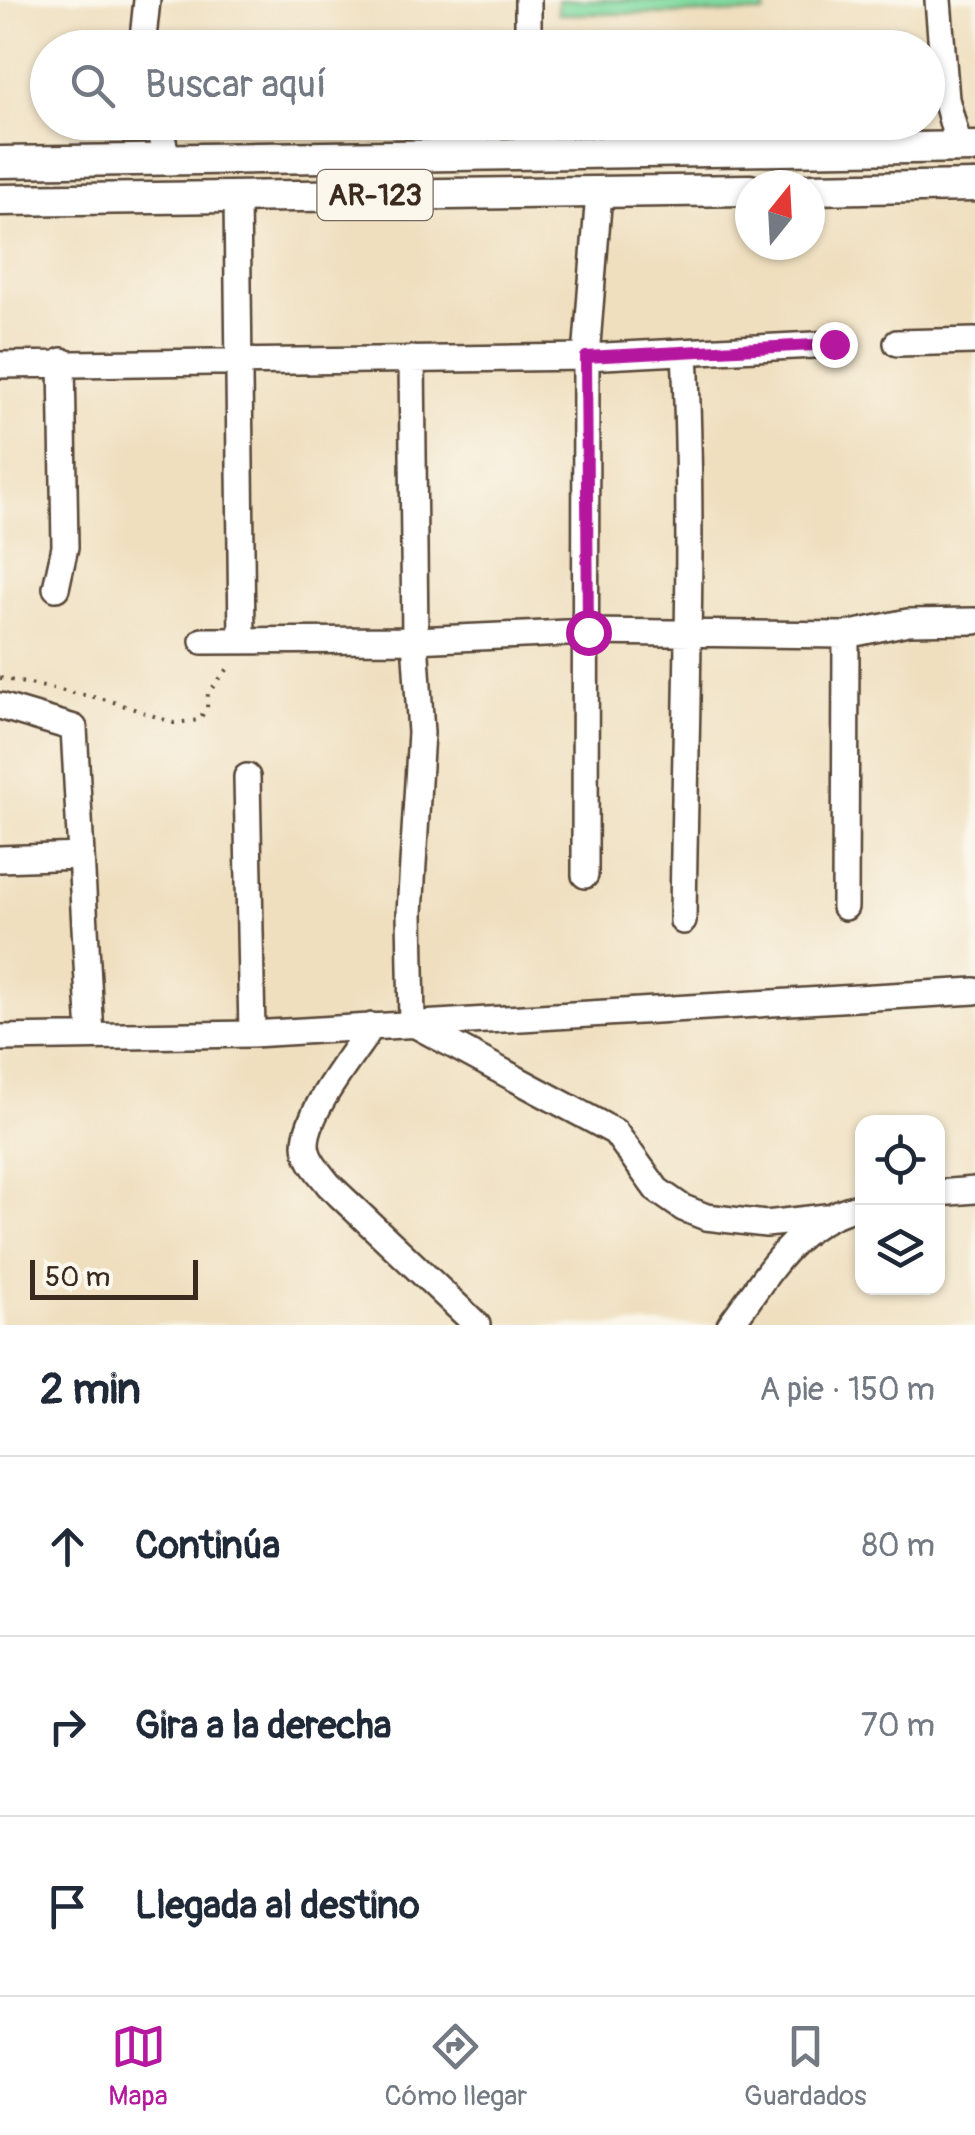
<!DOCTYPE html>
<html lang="es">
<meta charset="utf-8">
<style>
body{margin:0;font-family:Pangolin,sans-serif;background:#f6f6f7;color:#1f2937}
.controls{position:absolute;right:30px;bottom:30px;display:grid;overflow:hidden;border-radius:20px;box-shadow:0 2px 8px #0004}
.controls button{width:90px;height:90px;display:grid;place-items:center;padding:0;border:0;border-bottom:2px solid #e0e1e3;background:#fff;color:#1f2937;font:50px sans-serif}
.compass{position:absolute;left:735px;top:170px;width:90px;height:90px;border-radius:50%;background:#fff;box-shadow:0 2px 8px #0004;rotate:18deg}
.scale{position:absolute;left:30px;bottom:25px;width:168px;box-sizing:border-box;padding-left:10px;border:5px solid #3b2a1e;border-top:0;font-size:28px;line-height:35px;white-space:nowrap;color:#3b2a1e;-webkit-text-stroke:8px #fbf7ec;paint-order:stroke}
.stop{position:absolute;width:30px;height:30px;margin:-22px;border:8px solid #b5179e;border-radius:50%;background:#fff}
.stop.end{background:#b5179e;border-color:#fff;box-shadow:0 2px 10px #0008}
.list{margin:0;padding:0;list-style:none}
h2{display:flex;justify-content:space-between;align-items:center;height:130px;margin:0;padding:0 40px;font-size:42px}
h2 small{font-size:32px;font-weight:400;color:#747a83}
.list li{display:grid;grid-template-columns:65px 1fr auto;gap:30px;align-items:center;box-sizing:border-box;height:180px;padding:0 40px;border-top:2px solid #e0e1e3}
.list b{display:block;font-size:38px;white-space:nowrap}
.list em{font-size:32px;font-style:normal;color:#747a83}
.icon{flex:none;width:55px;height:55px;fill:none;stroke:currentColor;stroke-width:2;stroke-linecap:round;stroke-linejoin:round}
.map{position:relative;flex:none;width:975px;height:1325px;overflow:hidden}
.search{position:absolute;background:#fff;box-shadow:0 2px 8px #0004;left:30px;right:30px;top:30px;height:110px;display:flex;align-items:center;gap:25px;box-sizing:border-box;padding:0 35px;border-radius:55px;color:#747a83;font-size:38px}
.sheet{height:670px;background:#fff}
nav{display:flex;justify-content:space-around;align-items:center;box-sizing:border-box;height:140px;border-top:2px solid #e0e1e3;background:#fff;font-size:28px;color:#747a83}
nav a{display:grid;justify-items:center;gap:5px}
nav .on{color:#b5179e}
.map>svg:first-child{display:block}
.green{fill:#81daa0;stroke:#5e825f;stroke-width:2.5}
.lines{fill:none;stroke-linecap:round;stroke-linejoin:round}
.minor-casing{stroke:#564536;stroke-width:30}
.major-casing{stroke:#564536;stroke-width:35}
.path{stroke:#564536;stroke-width:4;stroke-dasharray:2.5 8;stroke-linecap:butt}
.minor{stroke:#fff;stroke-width:25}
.major{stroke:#fff;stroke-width:30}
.route{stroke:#b5179e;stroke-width:12}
.labels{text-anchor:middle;stroke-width:9;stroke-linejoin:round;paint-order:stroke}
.shield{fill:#fbf7ec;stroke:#75685c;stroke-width:2.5}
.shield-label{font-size:30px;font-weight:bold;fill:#3b2a1e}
</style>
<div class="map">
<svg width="975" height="1325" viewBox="0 0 975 1325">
<rect width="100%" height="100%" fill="#fbf7ec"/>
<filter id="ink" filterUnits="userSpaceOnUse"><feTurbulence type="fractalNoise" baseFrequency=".01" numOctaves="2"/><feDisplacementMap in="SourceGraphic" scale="20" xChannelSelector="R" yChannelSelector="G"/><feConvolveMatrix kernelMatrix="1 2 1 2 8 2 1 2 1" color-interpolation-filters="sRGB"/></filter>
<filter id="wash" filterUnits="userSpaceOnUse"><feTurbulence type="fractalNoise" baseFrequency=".0048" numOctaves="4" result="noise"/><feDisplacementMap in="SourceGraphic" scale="40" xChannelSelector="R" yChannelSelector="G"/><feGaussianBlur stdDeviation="2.25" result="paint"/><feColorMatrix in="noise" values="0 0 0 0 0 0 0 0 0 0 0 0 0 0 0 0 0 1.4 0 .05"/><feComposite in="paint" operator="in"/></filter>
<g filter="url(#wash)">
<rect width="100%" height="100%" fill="#efdfbf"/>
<path class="green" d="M558 0H765V13L558 14Z"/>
</g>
<g filter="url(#ink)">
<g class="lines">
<g class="minor-casing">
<path id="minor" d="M938 0 946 99 959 147
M142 48 147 0
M528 48V0
M159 122 167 160
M527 154V122
M237 197 242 640
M897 343 975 341
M412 359 415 640 421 733 410 913 412 1023 615 1132 657 1190 683 1208 706 1217 766 1224 826 1217
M0 365 586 357 834 344
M56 588 65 547 62 361
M203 641 415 640 588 632 846 635 908 622 975 621
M0 706 74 728 91 1036
M247 777 252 1034
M0 859 80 856
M585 875 586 357 599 193
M845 907 846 635
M683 921C685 731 694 541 685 352
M372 1026C354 1053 306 1112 306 1144 306 1160 320 1173 329 1185L477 1325
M0 1038 252 1034 975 991
M938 1193 975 1190
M730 1325C769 1274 794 1220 862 1206"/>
</g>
<g class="major-casing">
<path id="major" d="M0 162 975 147
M810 189 975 186
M0 200 750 190"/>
</g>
<path class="path" d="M0 678 108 700 174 723 199 720 207 708 208 693 231 665"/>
<use href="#minor" class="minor"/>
<use href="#major" class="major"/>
</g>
</g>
<g class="lines" filter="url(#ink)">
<path class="route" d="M588 632 586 357 834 344"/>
</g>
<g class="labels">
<rect class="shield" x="317.5" y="170" width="115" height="50" rx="8"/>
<g class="shield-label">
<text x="375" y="205">AR-123</text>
</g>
</g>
</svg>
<div class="controls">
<button><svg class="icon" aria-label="locate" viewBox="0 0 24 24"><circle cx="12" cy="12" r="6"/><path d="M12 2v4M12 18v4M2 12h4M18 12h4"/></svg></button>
<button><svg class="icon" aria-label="layers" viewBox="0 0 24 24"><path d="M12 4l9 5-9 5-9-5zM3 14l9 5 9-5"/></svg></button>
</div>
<svg class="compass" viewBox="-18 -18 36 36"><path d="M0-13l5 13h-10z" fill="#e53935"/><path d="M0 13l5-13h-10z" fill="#747a83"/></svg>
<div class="scale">50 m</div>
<div class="stop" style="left:588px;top:632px"></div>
<div class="stop end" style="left:834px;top:344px"></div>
<div class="search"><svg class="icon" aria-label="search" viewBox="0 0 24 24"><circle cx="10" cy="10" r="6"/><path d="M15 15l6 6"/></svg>Buscar aquí</div>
</div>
<section class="sheet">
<h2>2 min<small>A pie · 150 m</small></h2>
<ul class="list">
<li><svg class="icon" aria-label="ahead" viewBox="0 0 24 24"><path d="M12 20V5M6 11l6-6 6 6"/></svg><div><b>Continúa</b></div><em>80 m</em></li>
<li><svg class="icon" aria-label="right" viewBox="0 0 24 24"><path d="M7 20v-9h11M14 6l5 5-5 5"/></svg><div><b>Gira a la derecha</b></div><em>70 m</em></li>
<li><svg class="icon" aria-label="arrive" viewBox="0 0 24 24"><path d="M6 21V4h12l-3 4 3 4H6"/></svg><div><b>Llegada al destino</b></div></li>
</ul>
</section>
<nav>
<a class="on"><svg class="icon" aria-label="map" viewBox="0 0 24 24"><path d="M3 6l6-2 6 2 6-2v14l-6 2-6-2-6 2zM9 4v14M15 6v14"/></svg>Mapa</a>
<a><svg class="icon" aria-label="directions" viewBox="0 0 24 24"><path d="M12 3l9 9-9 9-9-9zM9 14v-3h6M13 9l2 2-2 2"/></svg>Cómo llegar</a>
<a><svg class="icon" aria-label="saved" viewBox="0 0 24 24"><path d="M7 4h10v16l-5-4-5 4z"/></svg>Guardados</a>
</nav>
